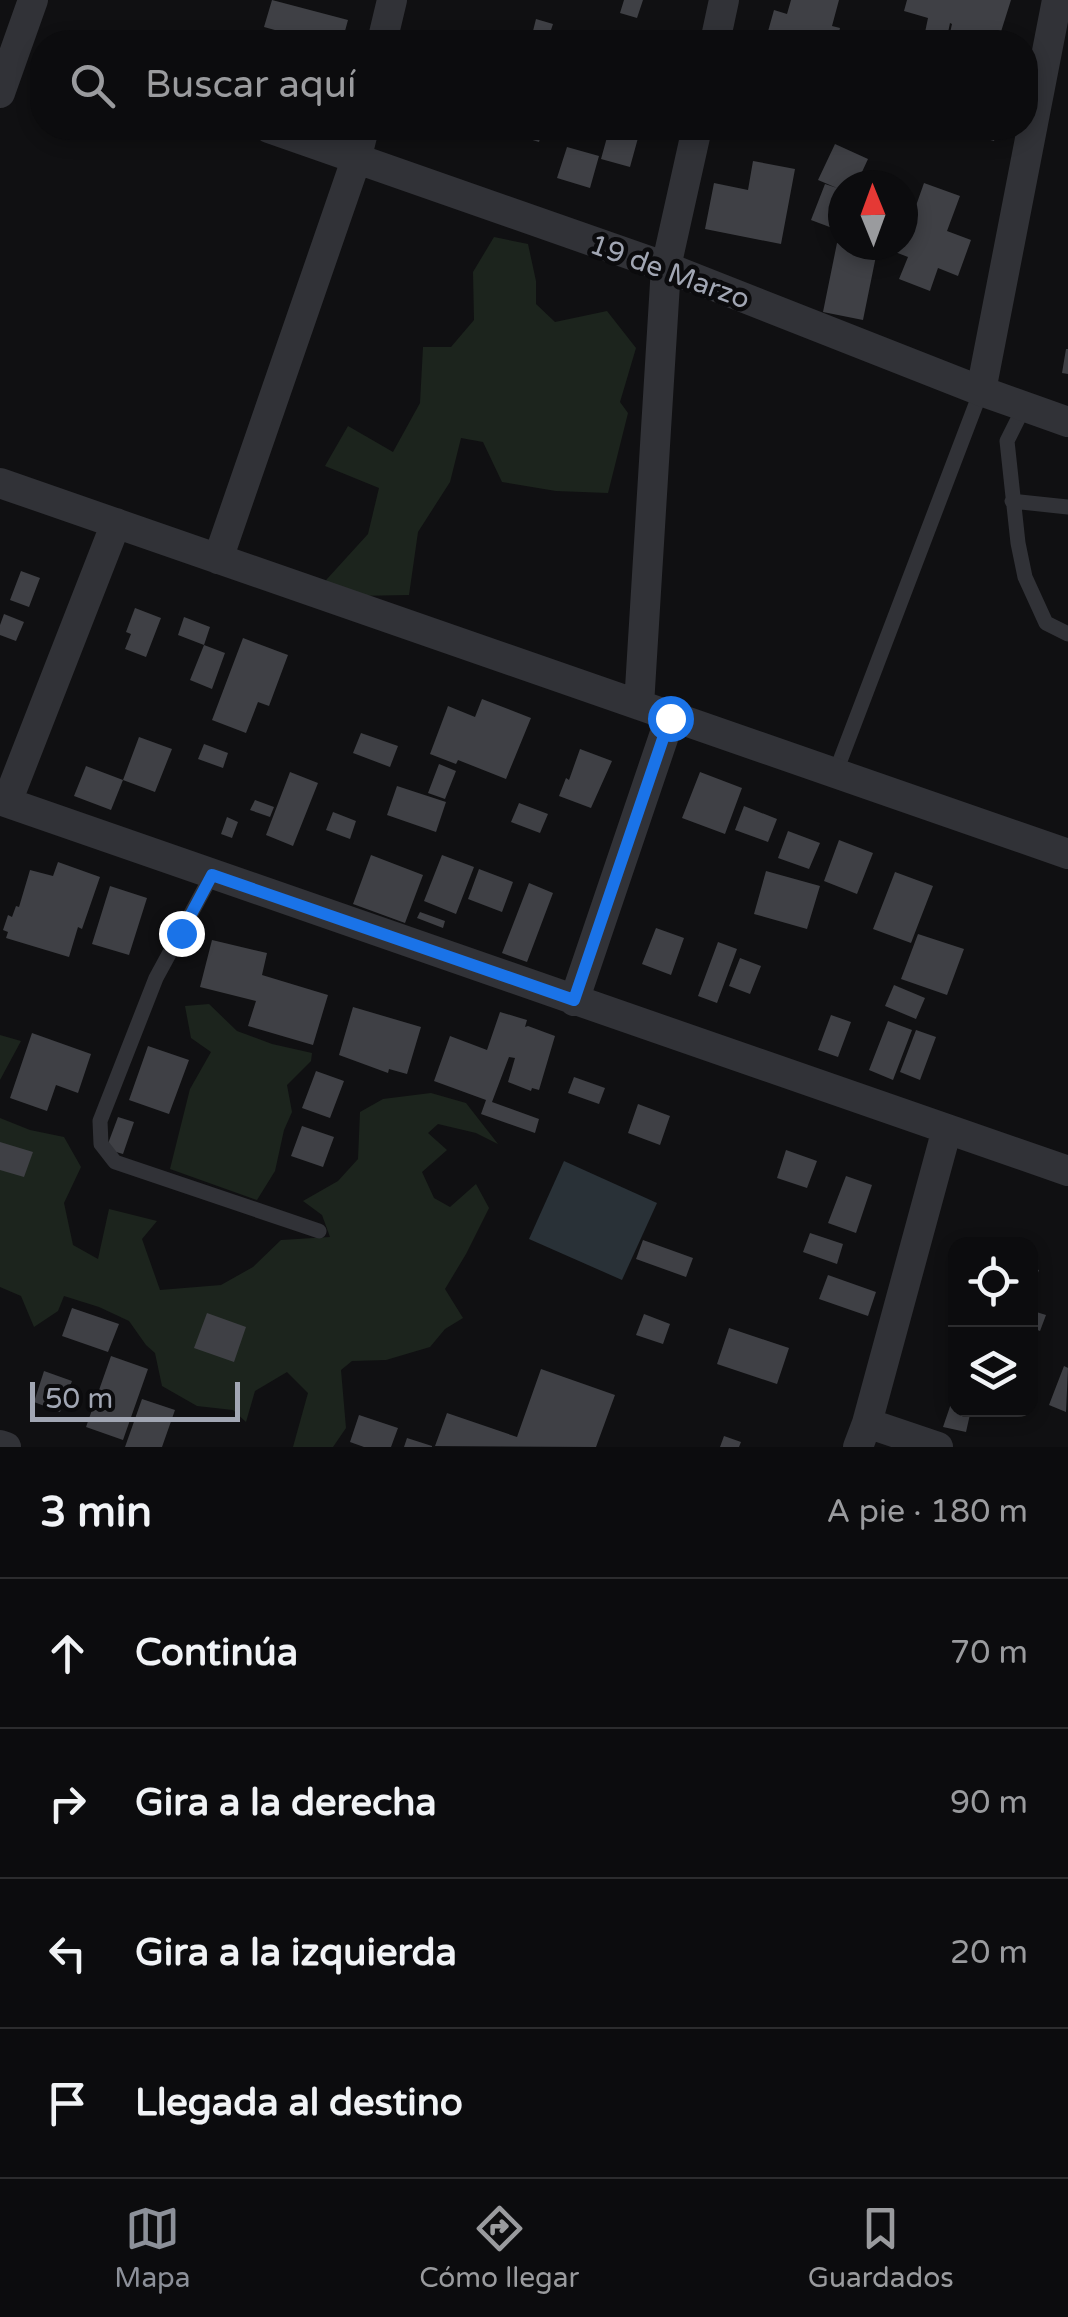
<!DOCTYPE html>
<html lang="es">
<meta charset="utf-8">
<style>
body{margin:0;font-family:"Varela Round",sans-serif;background:#1a1a1c;color:#f1f3f6}
.controls{position:absolute;right:30px;bottom:30px;display:grid;overflow:hidden;border-radius:20px;box-shadow:0 5px 15px #0003}
.controls button{width:90px;height:90px;display:grid;place-items:center;padding:0;border:0;border-bottom:2px solid #2c2c2e;background:#0c0c0e;color:#f1f3f6;font:50px sans-serif}
.compass{position:absolute;left:828px;top:170px;width:90px;height:90px;border-radius:50%;background:#0c0c0e;box-shadow:0 5px 15px #0003;rotate:359deg}
.scale{position:absolute;left:30px;bottom:25px;width:210px;box-sizing:border-box;padding-left:10px;border:5px solid #a1a6b3;border-top:0;font-size:28px;line-height:35px;white-space:nowrap;color:#a1a6b3;-webkit-text-stroke:8px #0b0b0d;paint-order:stroke}
.stop{position:absolute;width:30px;height:30px;margin:-22px;border:8px solid #1a73e8;border-radius:50%;background:#fff}
.stop.end{background:#1a73e8;border-color:#fff;box-shadow:0 2px 10px #0008}
.list{margin:0;padding:0;list-style:none}
h2{display:flex;justify-content:space-between;align-items:center;height:130px;margin:0;padding:0 40px;font-size:42px}
h2 small{font-size:32px;font-weight:400;color:#9a9b9e}
.list li{display:grid;grid-template-columns:65px 1fr auto;gap:30px;align-items:center;box-sizing:border-box;height:150px;padding:0 40px;border-top:2px solid #2c2c2e}
.list b{display:block;font-size:38px;white-space:nowrap}
.list em{font-size:32px;font-style:normal;color:#9a9b9e}
.icon{flex:none;width:55px;height:55px;fill:none;stroke:currentColor;stroke-width:2;stroke-linecap:round;stroke-linejoin:round}
.map{position:relative;flex:none;width:1068px;height:1447px;overflow:hidden}
.search{position:absolute;background:#0c0c0e;box-shadow:0 5px 15px #0003;left:30px;right:30px;top:30px;height:110px;display:flex;align-items:center;gap:25px;box-sizing:border-box;padding:0 35px;border-radius:40px;color:#9a9b9e;font-size:38px}
.sheet{height:730px;background:#0c0c0e}
nav{display:flex;justify-content:space-around;align-items:center;box-sizing:border-box;height:140px;border-top:2px solid #2c2c2e;background:#0c0c0e;font-size:28px;color:#9a9b9e}
nav a{display:grid;justify-items:center;gap:5px}
nav .on{color:#8c9099}
.map>svg:first-child{display:block}
.green{fill:#1c241d}
.water{fill:#293137}
.building{fill:#3f4045}
.lines{fill:none;stroke-linecap:round;stroke-linejoin:round}
.lane{stroke:#313237;stroke-width:15}
.street{stroke:#313237;stroke-width:30}
.route{stroke:#1a73e8;stroke-width:12}
.labels{text-anchor:middle;stroke-width:9;stroke-linejoin:round;paint-order:stroke}
.street-label{font-size:28px;fill:#a1a6b3;stroke:#0b0b0d}
</style>
<div class="map">
<svg width="1068" height="1447" viewBox="0 0 1068 1447">
<rect width="100%" height="100%" fill="#101012"/>
<path class="green" d="M494 237 528 244 536 281V304L555 322 607 311 636 348 620 402 628 413 608 493 556 491 502 482 483 442 461 438 450 482 418 532 409 595 354 596 322 588 327 579 368 534 379 488 325 466 348 426 393 452 420 403 423 347H451L474 320 473 272Z
M209 1004 237 1031 272 1044 312 1053 311 1061 287 1085 292 1112 284 1130 275 1171 257 1200 170 1169 190 1089 211 1052 191 1038 185 1006Z
M0 1035 21 1041 0 1080Z
M431 1093 466 1103 498 1144 476 1133 438 1124 428 1133 447 1150 422 1172 434 1198 450 1207 476 1184 489 1208 466 1254 445 1289 463 1318 445 1329 430 1347 386 1360 352 1361 341 1370 346 1428 333 1447H293L308 1393 287 1372 255 1391 246 1422 233 1410 197 1406 162 1386 155 1353 146 1345 129 1321 99 1307 64 1296 58 1311 34 1327 21 1296 0 1287V1118L30 1130 64 1137 81 1167 64 1203 73 1245 98 1259 109 1209 157 1221 142 1239 160 1290 221 1285 253 1267 281 1240 330 1237 322 1215 303 1201 338 1181 358 1159 360 1112 383 1099Z"/>
<path class="water" d="M564 1161 657 1203 622 1280 529 1239Z"/>
<path class="building" d="M272 0 348 20 342 42H318L264 27Z
M624 0H643L637 18 620 13Z
M791 0H839L832 26 840 28 837 42H765L774 10 787 14Z
M907 0H1011L999 38 1012 42H948L952 24 950 23 946 42H923L928 18 904 11Z
M536 19 553 24 547 42 531 39Z
M512 128H543L539 142 510 133Z
M948 128H998L994 141Z
M609 130 638 138 630 167 601 159Z
M835 144 868 159 856 185H843V232L811 220 825 184 837 188 818 180Z
M567 147 599 156 590 188 557 178Z
M753 161 795 169 781 244 705 229 714 183 748 190Z
M924 183 960 196 947 231 971 240 958 276 938 268 930 291 899 279 908 257 877 245H903V214L912 217Z
M837 243 877 251 863 320 823 312Z
M1066 349H1068V374L1062 373Z
M21 571 40 578 29 607 10 600Z
M135 608 161 618 146 657 125 649 131 634 126 632Z
M4 614 24 622 16 641 0 635V625Z
M184 617 210 627 204 645 178 635Z
M243 638 288 655 269 706 258 702 246 733 212 720Z
M204 645 225 653 212 689 190 680Z
M482 699 531 718 506 779 458 760 456 764 430 754 448 706 475 717Z
M361 733 398 746 390 767 353 753Z
M139 737 172 749 155 792 123 780Z
M204 744 228 753 223 768 198 759Z
M580 749 612 761 591 808 559 796 566 778 569 780Z
M439 764 456 771 445 799 428 793Z
M86 766 123 780 111 810 74 796Z
M290 772 318 783 293 846 266 835Z
M700 772 742 788 725 834 682 818Z
M397 786 446 802 436 832 387 815Z
M255 800 274 807 270 817 250 810Z
M519 803 548 814 540 833 511 822Z
M744 806 777 819 768 842 735 830Z
M333 812 356 821 350 839 326 830Z
M227 817 238 822 232 838 221 834Z
M788 831 820 843 809 869 778 858Z
M839 840 873 853 857 894 824 881Z
M371 855 423 875 405 923 353 904Z
M442 855 474 867 456 914 424 901Z
M58 862 100 877 82 929 78 927 69 957 6 938 8 932 3 930 8 915 12 917 16 906 19 907 30 870 53 876Z
M479 869 513 882 502 912 468 899Z
M766 871 820 886 807 929 754 914Z
M895 872 933 886 911 943 873 929Z
M529 883 553 893 527 962 502 953Z
M110 886 147 898 129 955 92 944Z
M420 912 445 921 443 928 417 918Z
M656 928 684 938 671 975 642 964Z
M918 934 964 949 947 995 901 979Z
M212 940 267 953 262 975 328 995 313 1045 248 1026 256 1001 200 987Z
M718 942 737 949 717 1003 698 996Z
M740 958 761 966 750 994 729 986Z
M894 985 925 998 916 1019 885 1006Z
M353 1007 421 1027 407 1074 389 1069 388 1073 339 1055Z
M500 1012 527 1020 525 1027 528 1026 555 1036 539 1090 532 1088 531 1091 508 1082 515 1058 509 1057 492 1102 539 1119 535 1133 481 1114 486 1100 434 1081 450 1036 487 1050Z
M831 1015 851 1022 838 1057 818 1050Z
M888 1021 912 1030 893 1080 869 1070Z
M916 1030 936 1037 920 1080 900 1072Z
M32 1033 91 1054 78 1093 56 1085 47 1111 10 1098Z
M148 1046 189 1060 169 1114 129 1100Z
M316 1071 344 1081 330 1118 302 1108Z
M574 1077 605 1088 599 1104 568 1093Z
M638 1104 670 1116 660 1145 628 1133Z
M118 1117 134 1122 123 1154 106 1149Z
M302 1126 334 1137 323 1167 291 1156Z
M0 1142 33 1152 24 1177 0 1170Z
M786 1150 817 1161 807 1188 777 1178Z
M846 1176 872 1185 856 1233 828 1223Z
M810 1233 843 1244 837 1264 803 1252Z
M643 1240 693 1258 686 1277 636 1259Z
M1030 1267 1039 1270 1031 1291H1030Z
M828 1275 876 1292 868 1316 819 1299Z
M72 1308 119 1324 108 1352 62 1336Z
M1030 1310 1046 1315 1040 1331 1030 1327Z
M207 1313 246 1327 234 1362 194 1348Z
M644 1314 670 1324 663 1344 636 1335Z
M729 1328 789 1348 777 1384 717 1364Z
M111 1356 148 1369 123 1440 86 1427Z
M1064 1366 1068 1368 1066 1412 1049 1405Z
M541 1369 615 1395 596 1447 435 1446 447 1413 517 1437Z
M44 1371 72 1381 60 1412 34 1402Z
M956 1389V1410H971L966 1432 943 1427Z
M142 1399 175 1410 162 1447H125Z
M359 1415 398 1428 391 1447H364L350 1442Z
M724 1436 741 1442 739 1447H720Z
M407 1438 432 1446V1447H404Z"/>
<g class="lines">
<path class="lane" d="M1024 407 1007 441 1018 543 1025 577 1046 623 1068 634
M1012 501 1068 507
M835 774 981 391
M212 875 156 978 100 1121 101 1144 115 1162 319 1231"/>
<path class="street" d="M382 42 392 0
M715 42 724 0
M0 93 33 0
M269 128 666 267 981 391 1068 422
M981 391 1057 0
M0 483 1068 854
M218 559 356 160 364 128
M639 705 666 267 697 128
M0 800 1068 1171
M7 802 116 523
M574 1001 670 718
M867 1423 938 1447
M0 1445 6 1447
M858 1447 867 1423 947 1129"/>
</g>
<g class="lines">
<path class="route" d="M181 933 212 875 574 1000 670 718"/>
</g>
<g class="labels">
<g class="street-label">
<text transform="translate(670 271) rotate(20)" y="10">19 de Marzo</text>
</g>
</g>
</svg>
<div class="controls">
<button><svg class="icon" aria-label="locate" viewBox="0 0 24 24"><circle cx="12" cy="12" r="6"/><path d="M12 2v4M12 18v4M2 12h4M18 12h4"/></svg></button>
<button><svg class="icon" aria-label="layers" viewBox="0 0 24 24"><path d="M12 4l9 5-9 5-9-5zM3 14l9 5 9-5"/></svg></button>
</div>
<svg class="compass" viewBox="-18 -18 36 36"><path d="M0-13l5 13h-10z" fill="#e53935"/><path d="M0 13l5-13h-10z" fill="#9a9b9e"/></svg>
<div class="scale">50 m</div>
<div class="stop" style="left:670px;top:718px"></div>
<div class="stop end" style="left:181px;top:933px"></div>
<div class="search"><svg class="icon" aria-label="search" viewBox="0 0 24 24"><circle cx="10" cy="10" r="6"/><path d="M15 15l6 6"/></svg>Buscar aquí</div>
</div>
<section class="sheet">
<h2>3 min<small>A pie · 180 m</small></h2>
<ul class="list">
<li><svg class="icon" aria-label="ahead" viewBox="0 0 24 24"><path d="M12 20V5M6 11l6-6 6 6"/></svg><div><b>Continúa</b></div><em>70 m</em></li>
<li><svg class="icon" aria-label="right" viewBox="0 0 24 24"><path d="M7 20v-9h11M14 6l5 5-5 5"/></svg><div><b>Gira a la derecha</b></div><em>90 m</em></li>
<li><svg class="icon" aria-label="left" viewBox="0 0 24 24"><path d="M17 20v-9H6M10 6l-5 5 5 5"/></svg><div><b>Gira a la izquierda</b></div><em>20 m</em></li>
<li><svg class="icon" aria-label="arrive" viewBox="0 0 24 24"><path d="M6 21V4h12l-3 4 3 4H6"/></svg><div><b>Llegada al destino</b></div></li>
</ul>
</section>
<nav>
<a class="on"><svg class="icon" aria-label="map" viewBox="0 0 24 24"><path d="M3 6l6-2 6 2 6-2v14l-6 2-6-2-6 2zM9 4v14M15 6v14"/></svg>Mapa</a>
<a><svg class="icon" aria-label="directions" viewBox="0 0 24 24"><path d="M12 3l9 9-9 9-9-9zM9 14v-3h6M13 9l2 2-2 2"/></svg>Cómo llegar</a>
<a><svg class="icon" aria-label="saved" viewBox="0 0 24 24"><path d="M7 4h10v16l-5-4-5 4z"/></svg>Guardados</a>
</nav>
